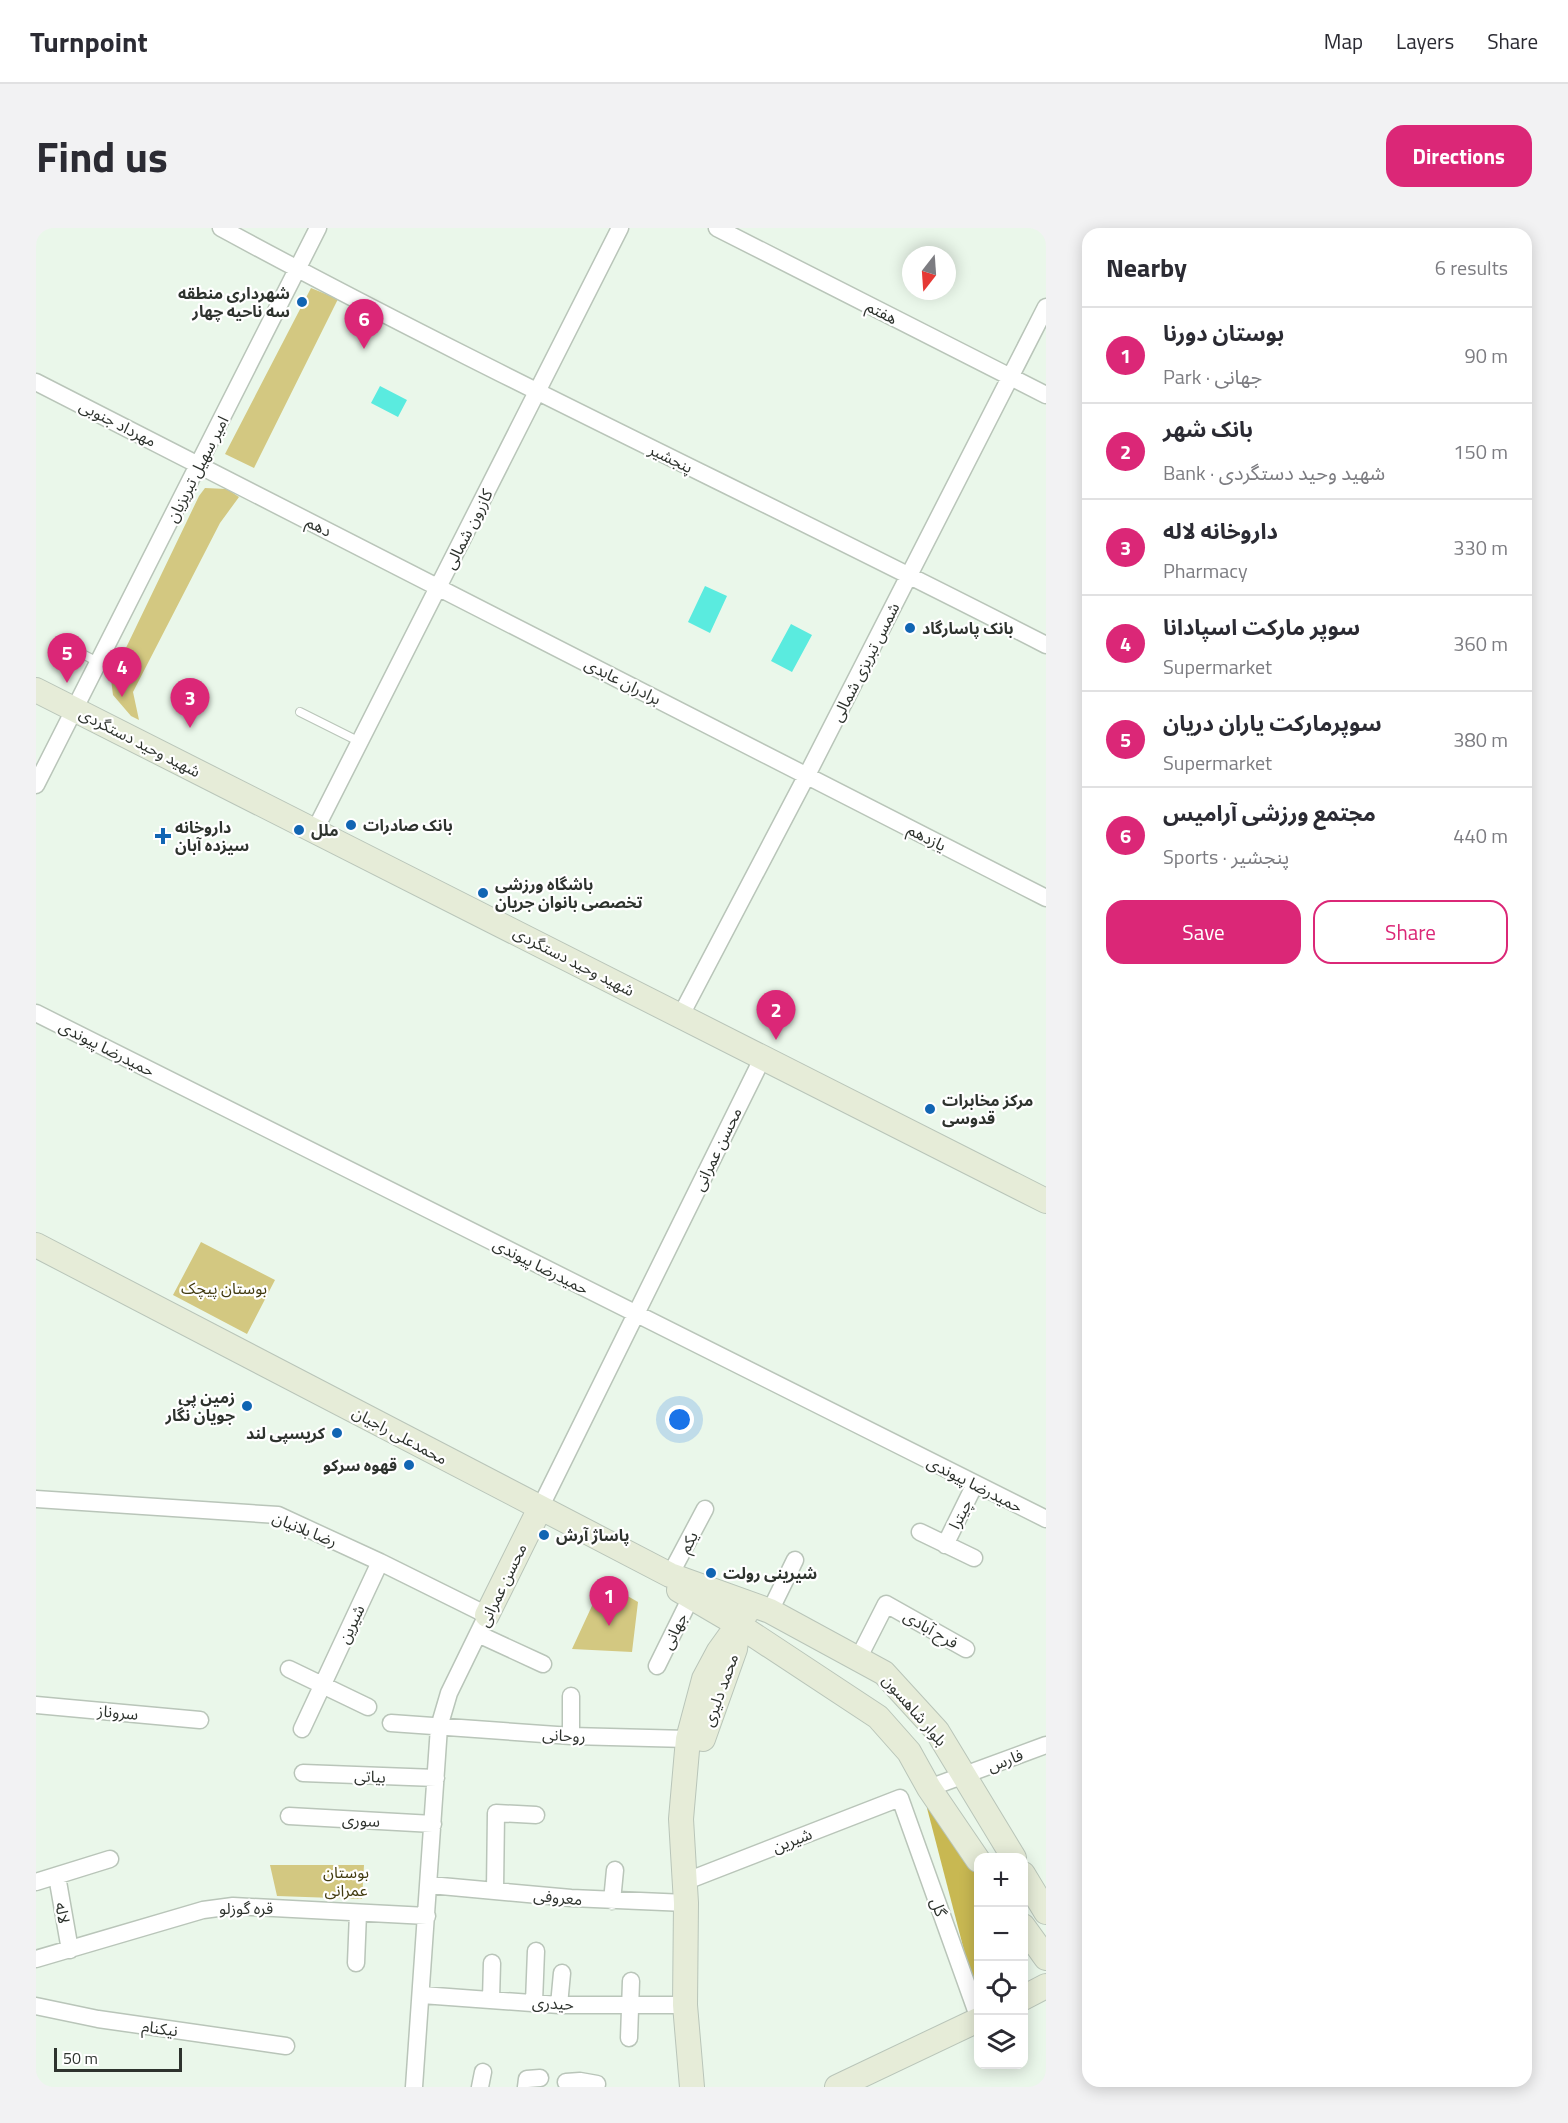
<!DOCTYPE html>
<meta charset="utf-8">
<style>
body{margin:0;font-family:"Titillium Web","Noto Sans Arabic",sans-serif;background:#f2f2f3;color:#2b2b33}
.controls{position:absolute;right:18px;bottom:18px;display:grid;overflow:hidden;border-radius:12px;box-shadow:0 3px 15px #0003}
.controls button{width:54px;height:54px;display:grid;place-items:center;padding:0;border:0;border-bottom:2px solid #e1e1e2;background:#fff;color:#2b2b33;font:30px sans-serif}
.compass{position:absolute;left:866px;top:18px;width:54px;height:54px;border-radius:50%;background:#fff;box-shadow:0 3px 15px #0003;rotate:197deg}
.scale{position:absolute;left:18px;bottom:15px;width:128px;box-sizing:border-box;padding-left:6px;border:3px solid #2e332e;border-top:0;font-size:16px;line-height:21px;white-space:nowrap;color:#2e332e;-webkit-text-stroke:4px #fff;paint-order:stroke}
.you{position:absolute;left:644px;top:1192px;width:21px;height:21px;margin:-15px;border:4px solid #fff;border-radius:50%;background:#1a73e8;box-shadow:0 0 0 9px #1a73e833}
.badge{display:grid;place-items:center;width:39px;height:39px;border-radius:50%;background:#db2777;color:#fff;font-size:20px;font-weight:700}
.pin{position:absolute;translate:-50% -50px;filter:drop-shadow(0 2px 3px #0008)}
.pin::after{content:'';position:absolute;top:32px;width:21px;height:18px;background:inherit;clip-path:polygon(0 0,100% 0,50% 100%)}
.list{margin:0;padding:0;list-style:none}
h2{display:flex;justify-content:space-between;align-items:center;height:78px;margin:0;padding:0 24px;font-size:26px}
h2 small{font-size:20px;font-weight:400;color:#7c7c81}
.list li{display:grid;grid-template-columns:39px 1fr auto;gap:18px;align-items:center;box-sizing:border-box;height:96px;padding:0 24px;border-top:2px solid #e1e1e2}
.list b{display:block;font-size:22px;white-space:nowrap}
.list p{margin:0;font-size:20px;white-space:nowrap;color:#7c7c81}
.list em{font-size:20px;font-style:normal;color:#7c7c81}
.actions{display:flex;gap:12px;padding:18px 24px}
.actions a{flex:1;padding:14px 0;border:2px solid #db2777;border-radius:18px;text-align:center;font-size:21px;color:#db2777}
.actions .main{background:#db2777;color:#fff}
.icon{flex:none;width:33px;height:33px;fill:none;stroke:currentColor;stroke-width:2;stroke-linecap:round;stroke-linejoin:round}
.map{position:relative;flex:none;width:1010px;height:1859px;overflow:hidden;border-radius:18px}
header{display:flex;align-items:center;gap:36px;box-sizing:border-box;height:84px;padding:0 30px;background:#fff;border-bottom:2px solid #e1e1e2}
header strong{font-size:28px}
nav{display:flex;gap:33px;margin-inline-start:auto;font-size:21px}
.intro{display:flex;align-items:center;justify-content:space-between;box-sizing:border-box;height:144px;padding:0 36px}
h1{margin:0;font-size:42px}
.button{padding:15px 27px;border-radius:18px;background:#db2777;color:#fff;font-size:21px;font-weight:700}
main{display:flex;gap:36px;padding:0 36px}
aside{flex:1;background:#fff;border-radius:18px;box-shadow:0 3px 15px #0003}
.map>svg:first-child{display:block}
.green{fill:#d3c881}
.forest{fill:#c8b852}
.water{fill:#5aebdf}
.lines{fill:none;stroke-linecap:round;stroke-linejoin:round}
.lane-casing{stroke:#b9c5b9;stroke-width:10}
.street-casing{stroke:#b9c5b9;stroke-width:19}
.secondary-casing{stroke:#b9c5b9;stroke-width:26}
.lane{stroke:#fff;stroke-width:8}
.street{stroke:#fff;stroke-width:16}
.secondary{stroke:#e6ecd8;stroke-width:24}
.poi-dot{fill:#1165b3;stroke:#fff;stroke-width:2}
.labels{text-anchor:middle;stroke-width:4.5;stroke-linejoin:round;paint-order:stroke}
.poi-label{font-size:16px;font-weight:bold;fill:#2e332e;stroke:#fff;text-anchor:start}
.street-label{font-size:16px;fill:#2e332e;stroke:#fff}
.park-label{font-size:16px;fill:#423b10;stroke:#fff}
</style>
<header>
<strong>Turnpoint</strong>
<nav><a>Map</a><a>Layers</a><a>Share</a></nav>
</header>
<div class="intro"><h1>Find us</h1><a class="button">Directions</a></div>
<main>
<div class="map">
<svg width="1010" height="1859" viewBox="0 0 1010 1859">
<rect width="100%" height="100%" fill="#eaf7ea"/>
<path class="green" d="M275 60 302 71 218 240 189 226Z
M169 260 191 261 203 269 184 295 97 464 103 492 95 488 77 467 75 451 163 268Z
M165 1014 239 1052 211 1106 137 1067Z
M567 1354 602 1374 596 1424 536 1421Z
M234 1637H328L326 1671 241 1668Z"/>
<path class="forest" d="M900 1578 942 1645V1776L891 1580Z"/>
<path class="water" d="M344 158 371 172 362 189 335 175Z
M669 358 691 368 674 405 652 394Z
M755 396 776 407 756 444 735 433Z"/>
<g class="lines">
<g class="lane-casing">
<path id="lane" d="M29 417 62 434
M264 484 324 514"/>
</g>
<g class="street-casing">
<path id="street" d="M185 0C456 147 736 276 1010 417
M681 0 1010 167
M0 154 1010 670
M0 557 282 0
M279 602 584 0
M0 785 1010 1291
M645 787 771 547 1010 79
M0 1271 242 1287 344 1334 451 1387 413 1465 403 1499 378 1859
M504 1280 727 829
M884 1304 938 1330
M909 1317 939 1256
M634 1347 669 1281
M734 1383 759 1332
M442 1406 507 1436
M822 1431 850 1376 930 1421
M621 1438 655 1369
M253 1441 332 1479
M535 1468V1508
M0 1477 164 1492
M355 1495 535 1508 652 1511
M266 1501 344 1334
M267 1545 400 1550
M893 1560 1010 1517
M253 1588 397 1596
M21 1648 34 1722
M0 1654 74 1631
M648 1654 864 1570 942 1788
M394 1657 535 1670 650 1675
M459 1662 460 1585 500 1587
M576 1673 579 1642
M0 1731 167 1682 197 1678 391 1688
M320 1735 322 1685
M386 1767 523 1777H649
M455 1771 456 1735
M498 1774 500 1723
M523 1777 526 1745
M0 1778 62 1791 250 1818
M593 1810 595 1753
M530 1854 544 1853 561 1856
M444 1859 447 1844
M490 1859 491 1851 504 1850"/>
</g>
<g class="secondary-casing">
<path id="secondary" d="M0 462 1010 973
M0 1017 634 1347 734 1383 848 1445 901 1503 978 1630
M643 1362 701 1396 842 1489 873 1524 893 1560 942 1632
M451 1387 504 1280
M667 1511 699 1421 700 1413
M987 1646 1010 1684
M987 1698 1010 1730
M987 1770 1010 1758
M656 1859 649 1777 650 1675 645 1591 652 1511 668 1451 683 1423 711 1384
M801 1859 942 1792"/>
</g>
<use href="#lane" class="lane"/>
<use href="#street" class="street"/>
<use href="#secondary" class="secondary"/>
</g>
<g class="poi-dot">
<circle cx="266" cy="74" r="6"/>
<circle cx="874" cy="400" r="6"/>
<circle cx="315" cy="597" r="6"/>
<circle cx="263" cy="602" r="6"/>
<path d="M124 599h6v6h6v6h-6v6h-6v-6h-6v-6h6z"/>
<circle cx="447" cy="665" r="6"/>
<circle cx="894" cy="881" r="6"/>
<circle cx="211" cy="1178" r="6"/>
<circle cx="301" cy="1205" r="6"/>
<circle cx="373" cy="1237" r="6"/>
<circle cx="508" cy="1307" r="6"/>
<circle cx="675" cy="1345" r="6"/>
</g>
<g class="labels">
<g class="poi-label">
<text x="254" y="71" text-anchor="end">شهرداری منطقه<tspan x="254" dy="18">سه ناحیه چهار</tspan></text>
<text x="886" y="406">بانک پاسارگاد</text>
<text x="327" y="603">بانک صادرات</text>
<text x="139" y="605">داروخانه<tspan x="139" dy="18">سیزده آبان</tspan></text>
<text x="275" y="608">ملل</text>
<text x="459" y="662">باشگاه ورزشی<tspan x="459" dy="18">تخصصی بانوان جریان</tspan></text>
<text x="906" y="878">مرکز مخابرات<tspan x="906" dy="18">قدوسی</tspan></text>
<text x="199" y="1175" text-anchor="end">زمین پی<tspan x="199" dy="18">جویان نگار</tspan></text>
<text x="289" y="1211" text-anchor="end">کریسپی لند</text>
<text x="361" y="1243" text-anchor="end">قهوه سرکو</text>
<text x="520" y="1313">پاساژ آرش</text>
<text x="687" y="1351">شیرینی رولت</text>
</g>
<g class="street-label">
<text transform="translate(846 84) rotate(27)" y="6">هفتم</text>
<text transform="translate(82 195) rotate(27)" y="6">مهرداد جنوبی</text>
<text transform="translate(635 230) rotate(26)" y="6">پنجشیر</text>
<text transform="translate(161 241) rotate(-63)" y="6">امیر سهیل تبریزیان</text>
<text transform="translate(283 298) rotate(27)" y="6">دهم</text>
<text transform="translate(432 301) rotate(-63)" y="6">کازرون شمالی</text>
<text transform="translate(829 434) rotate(-63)" y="6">شمس تبریزی شمالی</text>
<text transform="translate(587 453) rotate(27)" y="6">برادران عابدی</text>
<text transform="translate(104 514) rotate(27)" y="6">شهید وحید دستگردی</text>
<text transform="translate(891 609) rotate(27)" y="6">یازدهم</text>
<text transform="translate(538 733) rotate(27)" y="6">شهید وحید دستگردی</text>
<text transform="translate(71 820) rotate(27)" y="6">حمیدرضا پیوندی</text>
<text transform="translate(681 921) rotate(-64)" y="6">محسن عمرانی</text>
<text transform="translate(505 1038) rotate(27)" y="6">حمیدرضا پیوندی</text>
<text transform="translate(364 1207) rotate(28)" y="6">محمدعلی راجیان</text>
<text transform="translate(939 1256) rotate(27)" y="6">حمیدرضا پیوندی</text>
<text transform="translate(924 1286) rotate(-63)" y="6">چیترا</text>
<text transform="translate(269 1301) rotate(22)" y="6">رضا بلانیان</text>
<text transform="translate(652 1314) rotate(-62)" y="6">یکم</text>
<text transform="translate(466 1357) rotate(-64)" y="6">محسن عمرانی</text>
<text transform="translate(315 1396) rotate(-65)" y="6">شیرین</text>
<text transform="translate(895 1401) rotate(30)" y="6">فرح آبادی</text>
<text transform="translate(638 1403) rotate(-64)" y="6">جهانی</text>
<text transform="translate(684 1462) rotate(-70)" y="6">محمد دلیری</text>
<text transform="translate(879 1482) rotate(49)" y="6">بلوار شاهسون</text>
<text transform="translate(82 1484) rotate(5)" y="6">سروناز</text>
<text transform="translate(528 1507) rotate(3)" y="6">روحانی</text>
<text transform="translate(969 1532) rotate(-20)" y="6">فارس</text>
<text transform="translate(334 1548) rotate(2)" y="6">بیاتی</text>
<text transform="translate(325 1592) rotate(3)" y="6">سوری</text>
<text transform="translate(756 1612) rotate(-21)" y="6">شیرین</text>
<text transform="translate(522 1669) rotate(5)" y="6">معروفی</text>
<text transform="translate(903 1679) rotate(70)" y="6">گل</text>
<text x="210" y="1686">قره گوزلو</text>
<text transform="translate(27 1685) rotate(80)" y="6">لاله</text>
<text transform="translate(517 1775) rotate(3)" y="6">حیدری</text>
<text transform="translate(124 1800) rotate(8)" y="6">نیکنام</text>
</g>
<g class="park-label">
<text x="188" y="1066">بوستان پیچک</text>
<text x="310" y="1650">بوستان<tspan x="310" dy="18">عمرانی</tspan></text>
</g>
</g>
</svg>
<div class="controls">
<button>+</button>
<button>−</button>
<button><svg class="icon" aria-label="locate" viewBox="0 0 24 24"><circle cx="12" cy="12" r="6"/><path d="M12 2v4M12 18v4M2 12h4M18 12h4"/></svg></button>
<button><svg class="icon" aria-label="layers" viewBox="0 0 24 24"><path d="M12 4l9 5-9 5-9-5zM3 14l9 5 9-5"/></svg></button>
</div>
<svg class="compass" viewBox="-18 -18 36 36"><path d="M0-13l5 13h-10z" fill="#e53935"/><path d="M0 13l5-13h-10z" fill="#7c7c81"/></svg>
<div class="scale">50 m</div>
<div class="you"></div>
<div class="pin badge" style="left:573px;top:1398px">1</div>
<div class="pin badge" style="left:740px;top:812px">2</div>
<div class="pin badge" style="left:154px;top:500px">3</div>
<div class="pin badge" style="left:86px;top:469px">4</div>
<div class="pin badge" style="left:31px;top:455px">5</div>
<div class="pin badge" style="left:328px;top:121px">6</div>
</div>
<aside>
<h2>Nearby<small>6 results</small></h2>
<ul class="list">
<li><span class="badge">1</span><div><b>بوستان دورنا</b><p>Park · جهانی</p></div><em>90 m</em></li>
<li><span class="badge">2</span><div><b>بانک شهر</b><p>Bank · شهید وحید دستگردی</p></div><em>150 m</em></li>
<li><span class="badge">3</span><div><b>داروخانه لاله</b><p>Pharmacy</p></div><em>330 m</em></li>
<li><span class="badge">4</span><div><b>سوپر مارکت اسپادانا</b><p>Supermarket</p></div><em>360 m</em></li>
<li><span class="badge">5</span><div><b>سوپرمارکت یاران دریان</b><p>Supermarket</p></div><em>380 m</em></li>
<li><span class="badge">6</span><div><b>مجتمع ورزشی آرامیس</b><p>Sports · پنجشیر</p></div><em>440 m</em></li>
</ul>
<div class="actions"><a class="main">Save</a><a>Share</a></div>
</aside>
</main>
